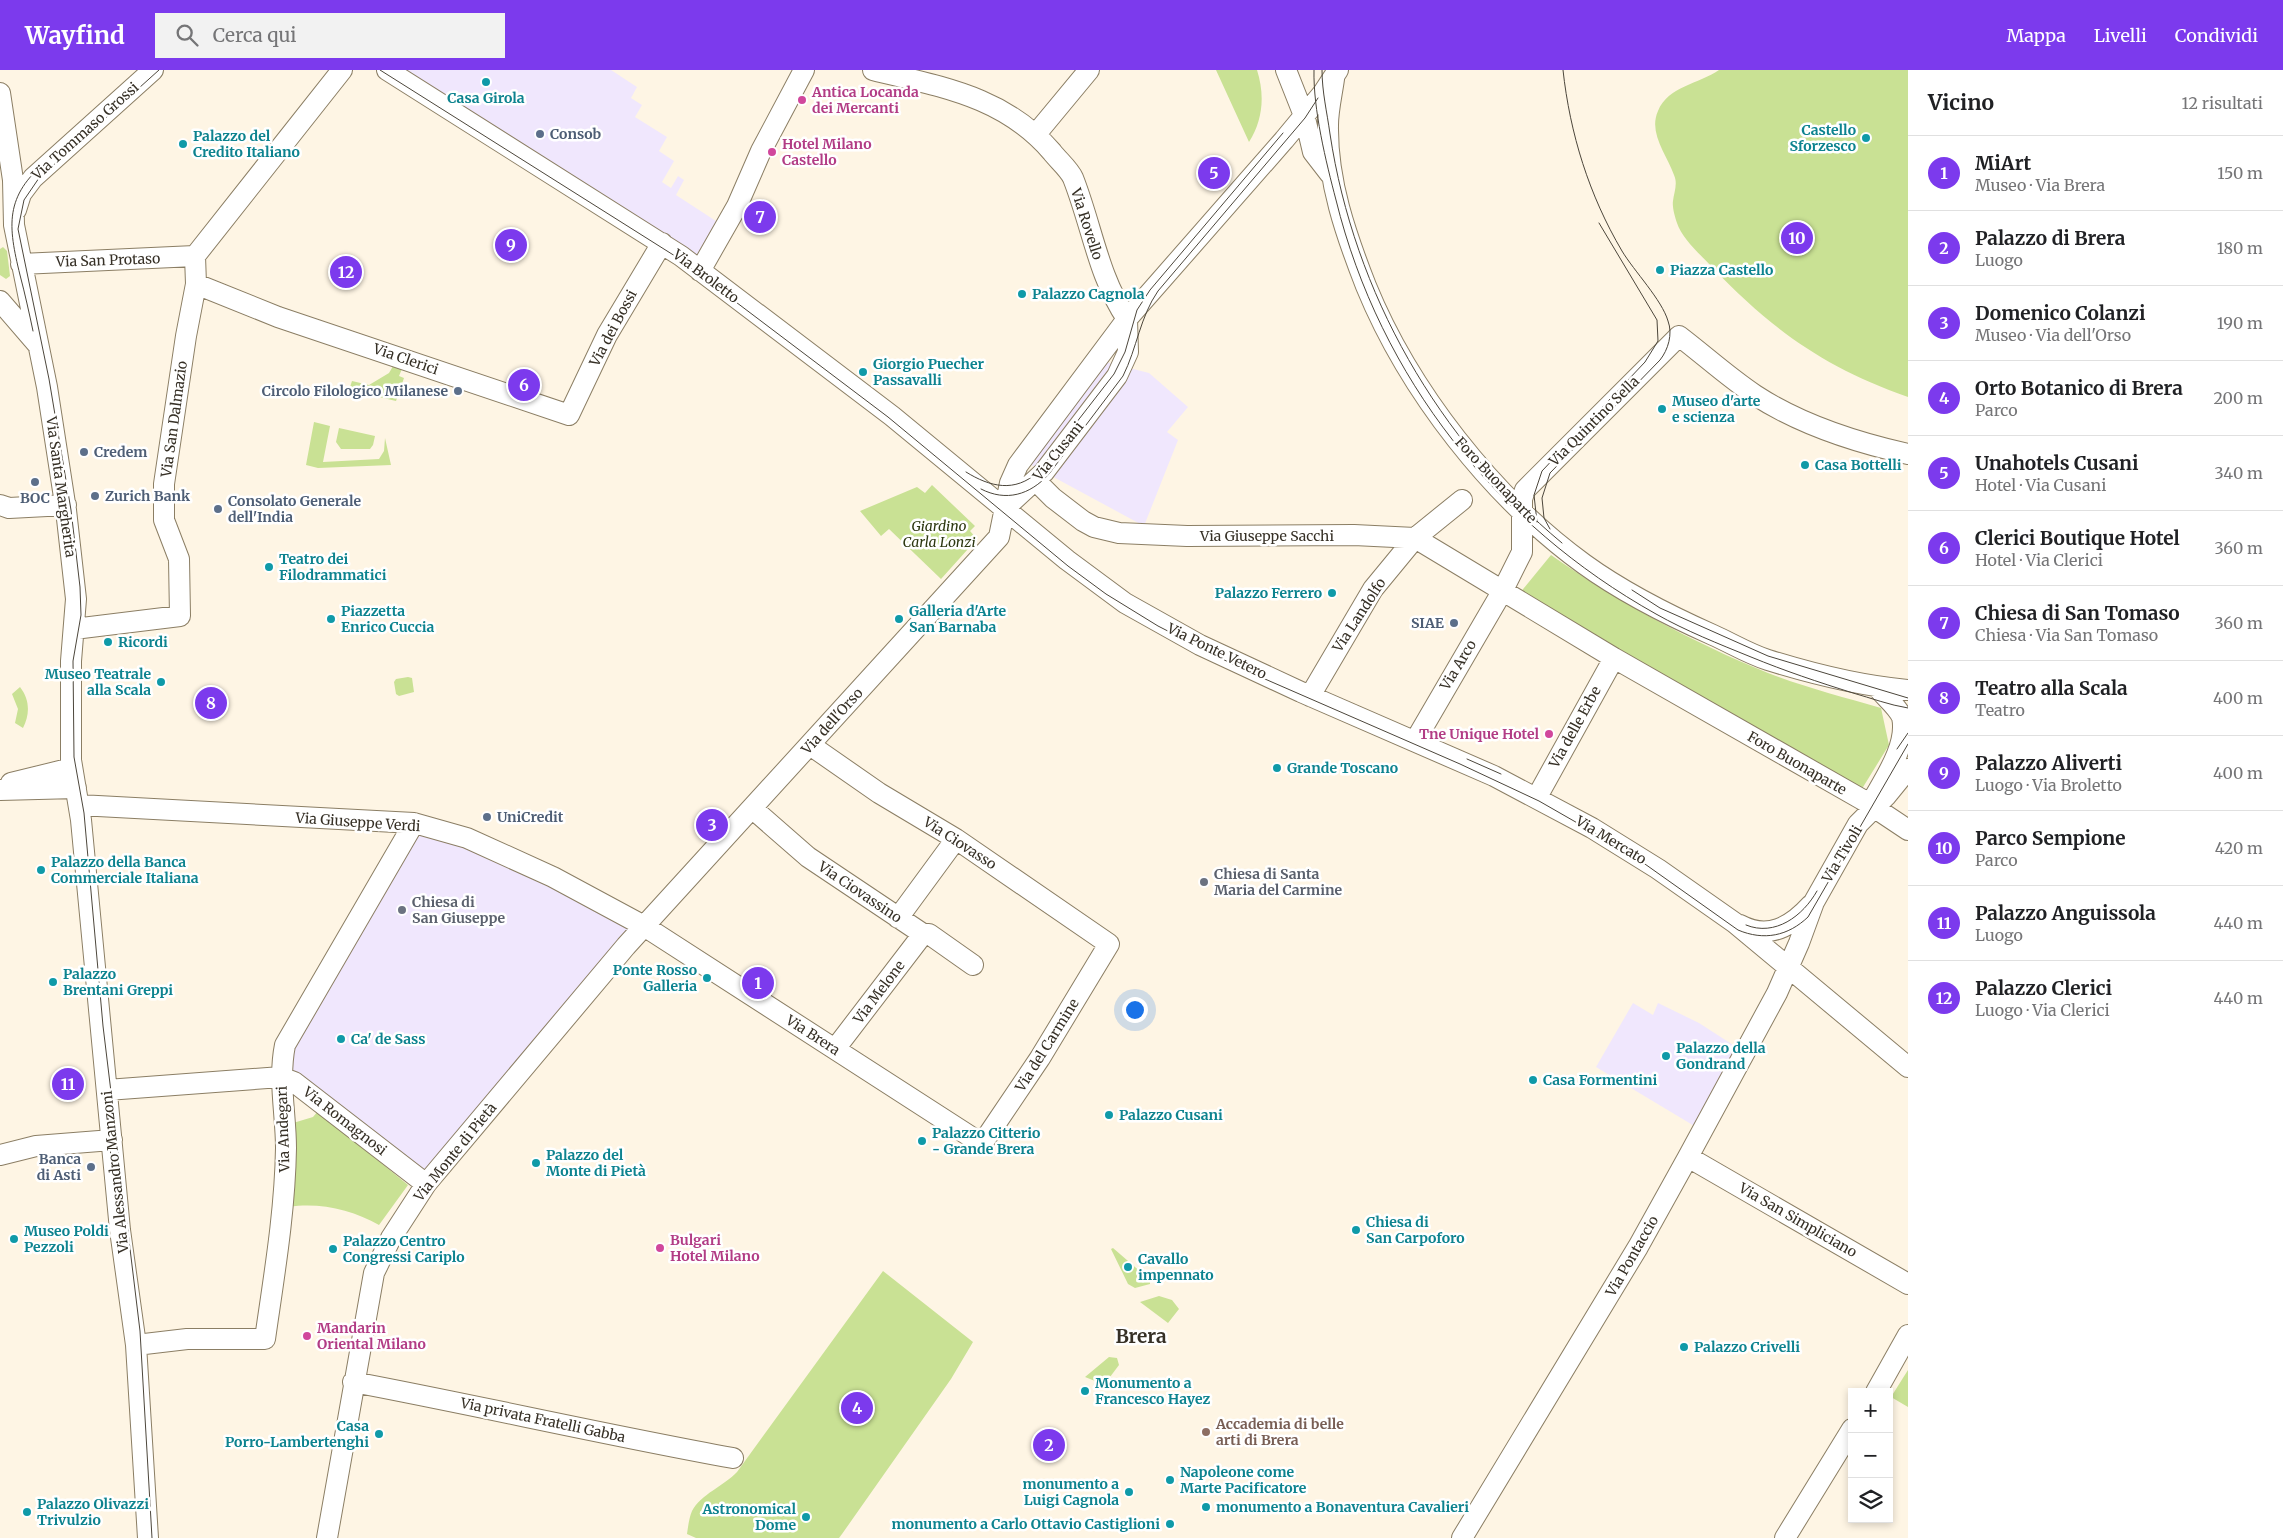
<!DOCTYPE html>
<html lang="it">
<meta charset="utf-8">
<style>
body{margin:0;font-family:Merriweather,serif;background:#f2f2f2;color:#202124}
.controls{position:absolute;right:15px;bottom:15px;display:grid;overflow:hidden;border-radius:0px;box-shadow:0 2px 8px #0003}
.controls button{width:45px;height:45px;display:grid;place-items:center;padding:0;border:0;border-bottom:1px solid #e0e0e0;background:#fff;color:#202124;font:25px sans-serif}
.you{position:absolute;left:1134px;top:939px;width:18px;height:18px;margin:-12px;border:4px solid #fff;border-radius:50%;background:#1a73e8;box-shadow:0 0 0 8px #1a73e833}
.badge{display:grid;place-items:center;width:32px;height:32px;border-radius:50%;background:#7c3aed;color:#fff;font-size:16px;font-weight:700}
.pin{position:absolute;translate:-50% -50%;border:2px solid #fff;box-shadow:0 1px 5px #0006}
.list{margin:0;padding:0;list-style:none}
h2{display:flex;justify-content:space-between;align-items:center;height:65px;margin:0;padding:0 20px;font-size:21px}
h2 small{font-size:16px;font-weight:400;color:#757577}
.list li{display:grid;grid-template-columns:32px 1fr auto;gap:15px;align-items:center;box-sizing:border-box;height:75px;padding:0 20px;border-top:1px solid #e0e0e0}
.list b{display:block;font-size:19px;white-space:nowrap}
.list p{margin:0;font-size:16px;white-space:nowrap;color:#757577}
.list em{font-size:16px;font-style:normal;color:#757577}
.icon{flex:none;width:28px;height:28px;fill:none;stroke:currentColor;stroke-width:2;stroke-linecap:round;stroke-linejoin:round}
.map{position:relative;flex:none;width:1908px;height:1468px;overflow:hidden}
header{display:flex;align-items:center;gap:30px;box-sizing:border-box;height:70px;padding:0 25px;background:#7c3aed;color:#fff}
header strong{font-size:24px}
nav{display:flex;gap:28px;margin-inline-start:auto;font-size:18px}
.search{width:350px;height:45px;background:#f2f2f2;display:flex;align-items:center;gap:12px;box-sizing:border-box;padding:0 18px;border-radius:0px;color:#757577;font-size:19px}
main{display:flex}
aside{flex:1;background:#fff}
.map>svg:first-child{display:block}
.commercial{fill:#f0e7fd}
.green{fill:#c9e194}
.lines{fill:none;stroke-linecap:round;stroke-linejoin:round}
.minor-casing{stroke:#8b7e64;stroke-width:22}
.minor{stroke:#fff;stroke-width:20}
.tram{stroke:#4c463b;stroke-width:1}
.culture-dot{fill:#0f9aa8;stroke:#fff;stroke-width:2}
.hotel-dot{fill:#d1479c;stroke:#fff;stroke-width:2}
.service-dot{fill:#5c6f8a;stroke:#fff;stroke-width:2}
.worship-dot{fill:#6b7280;stroke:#fff;stroke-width:2}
.education-dot{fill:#8d6e63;stroke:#fff;stroke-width:2}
.labels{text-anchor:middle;stroke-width:5;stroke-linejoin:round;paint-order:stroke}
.hotel-label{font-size:14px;font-weight:bold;fill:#b23c85;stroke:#fff;text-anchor:start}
.culture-label{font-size:14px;font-weight:bold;fill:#0d838f;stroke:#fff;text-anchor:start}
.street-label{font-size:14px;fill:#363026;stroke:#fff}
.service-label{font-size:14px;font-weight:bold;fill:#4e5e75;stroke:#fff;text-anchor:start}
.park-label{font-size:14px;font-style:italic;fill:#2c3710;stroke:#fff}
.worship-label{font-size:14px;font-weight:bold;fill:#5b616d;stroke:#fff;text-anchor:start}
.education-label{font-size:14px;font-weight:bold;fill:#785e54;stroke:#fff;text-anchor:start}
.district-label{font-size:19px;font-weight:bold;fill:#363026;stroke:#fff}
</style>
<header>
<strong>Wayfind</strong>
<div class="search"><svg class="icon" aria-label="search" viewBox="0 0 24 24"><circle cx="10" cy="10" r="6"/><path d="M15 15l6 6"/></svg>Cerca qui</div>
<nav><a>Mappa</a><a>Livelli</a><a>Condividi</a></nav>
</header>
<main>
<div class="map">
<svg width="1908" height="1468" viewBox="0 0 1908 1468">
<rect width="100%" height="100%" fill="#fef5e4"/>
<path class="commercial" d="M388 0H611L637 17 631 28 642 35 635 47 667 67 659 81 674 91 662 112 671 118 678 106 684 110 676 125 719 153 700 200Z
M1098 290 1149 303 1188 337 1167 362 1178 370 1144 456 1022 390Z
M417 755 644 856 426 1113 295 1011 285 984Z
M1633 933 1653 945 1658 933 1699 953 1744 982 1701 1063 1691 1054 1596 997Z"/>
<path class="green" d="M1216 0H1257C1265 25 1263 50 1249 72Z
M1719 0H1908V327C1825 298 1772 260 1712 197 1701 185 1682 169 1677 153 1675 147 1672 137 1673 131 1674 122 1678 114 1674 105 1667 85 1648 63 1658 41 1668 16 1699 14 1719 0Z
M3 177 7 181 10 206 6 209 0 205V179Z
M396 291 404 294 399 306 404 308 396 331 349 320 352 311 369 315 389 303Z
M314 352 330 356 323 392 379 389 384 381 385 368 391 395 318 398 306 395Z
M339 358 375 366 373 375 370 379H341L336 372Z
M932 415 975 456 970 461 977 469 941 509 889 459 881 466 860 441 917 417 925 423Z
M1551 485C1618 532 1692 572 1768 603 1804 617 1843 627 1881 638L1889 675 1860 722 1519 524Z
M408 607 412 608 414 622 399 626 396 624 394 612 396 609Z
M20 617C30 630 30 644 23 658L15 653 18 639 12 624Z
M318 1041 408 1115 379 1155C353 1140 319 1132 289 1137L293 1053 313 1047Z
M1113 1178 1150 1210V1214L1135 1218 1128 1214 1111 1179Z
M883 1201 973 1272 951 1309 842 1464 839 1468H696L687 1464C688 1457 689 1448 692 1441 701 1424 724 1416 737 1402Z
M1159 1226 1172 1230 1179 1239 1168 1253 1140 1232Z
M1109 1287 1117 1288 1119 1295 1101 1319 1095 1311 1085 1307Z
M1908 1300V1337L1891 1327Z"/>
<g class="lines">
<g class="minor-casing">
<path id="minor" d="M387 0 681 186 892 346 1067 490 1125 533 1200 575 1301 622 1494 706 1592 758 1658 799 1735 853 1908 997
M873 0C941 17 1004 26 1052 82 1058 90 1069 99 1073 108 1092 156 1098 206 1127 249
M1286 0 1305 48 1313 82 1330 104
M1334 9C1332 24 1328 40 1328 55 1327 111 1346 165 1366 216 1409 321 1492 427 1584 494 1624 523 1668 545 1713 565 1731 573 1749 584 1768 590 1813 604 1861 616 1908 620
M0 23 13 110 14 155 47 317 66 440 76 529 71 591V690L81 750 120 1160 136 1275 148 1468
M1036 64 1089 0
M16 140 21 124 33 108 153 0
M21 194 195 186
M700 201 737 136 761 81 804 0
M196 214 278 247 569 345 607 265 662 173
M0 231 38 275
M1036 411 1053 428 1083 451 1094 457 1119 463 1187 466 1354 465 1415 468 1614 588 1870 734
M0 435 9 438 66 435
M1005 438 1044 402 1117 306 1128 282 1127 249
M74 559 180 546 179 489 164 450V414L186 266 196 214 195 186 342 0
M1310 626 1373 519 1415 468 1462 430
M1415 671 1503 520 1522 482V429L1525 420 1679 266C1704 285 1728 307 1755 325 1801 355 1854 372 1908 384
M11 713 72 698
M0 720 76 718
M1875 726C1887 705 1908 673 1902 647 1897 636 1885 627 1877 617
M1537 727 1614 588
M79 735 414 753 467 768 553 807 644 856 982 1074 1040 988 1109 874 956 769 879 723 810 675
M1875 738 1908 760
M753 739 808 787 923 864H929L973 895
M898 848 956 769
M1740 855C1768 870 1791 857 1811 835
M835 979 923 864
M107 1020 281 1007 294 1012 426 1114
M0 1085 36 1076 112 1070
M1688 1087 1908 1214
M136 1275 187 1269H265C274 1206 285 1142 286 1078 286 1044 278 1010 285 975L414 753
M353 1312C480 1336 606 1365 733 1388
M1876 1322 1908 1265
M327 1468 374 1203 391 1168 426 1114 626 876 999 467 1010 413 1018 395 1127 249 1284 70 1323 23 1338 0
M1462 1468 1638 1177 1688 1087 1777 923 1799 873 1814 832 1858 754 1886 726 1908 699
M1785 1468 1852 1359"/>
</g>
<use href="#minor" class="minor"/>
<path class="tram" d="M380 0 675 186 888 347 1068 496 1106 524 1158 556 1242 599 1460 694 1539 731 1628 782 1738 860C1764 871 1788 866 1808 847L1908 674
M1314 0C1313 39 1326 92 1336 130 1380 308 1497 455 1656 544 1686 561 1719 574 1751 587 1785 601 1818 612 1853 623 1871 628 1889 635 1908 638
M1322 0C1322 22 1327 42 1330 64 1354 223 1438 370 1562 473
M33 261C29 242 25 224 20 205 8 156 4 126 47 91
M966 402C990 417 1015 423 1038 402L1114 304 1125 282 1137 240 1150 220 1283 63
M981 419C1006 432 1030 425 1049 404L1123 306C1137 278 1140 247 1158 221L1305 48 1318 28
M1537 452 1534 425 1542 401 1645 292 1658 271 1657 250 1599 153
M1550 459 1544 448 1542 428 1550 403 1660 290C1668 280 1673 264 1668 251 1662 230 1634 201 1622 181 1589 125 1570 64 1563 0
M1632 520 1660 538 1768 586 1908 628
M1897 679 1908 663
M1467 689 1501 704
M1746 855C1775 867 1803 846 1817 821
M107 1050 113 1105
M152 1468 140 1261 103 956 84 743 74 687 73 591 81 545 80 517 71 440 49 309 18 159 24 130 39 108 159 0"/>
</g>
<g class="culture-dot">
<circle cx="486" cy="12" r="5"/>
<circle cx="1866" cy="68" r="5"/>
<circle cx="183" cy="74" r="5"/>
<circle cx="1660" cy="200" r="5"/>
<circle cx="1022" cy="224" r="5"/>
<circle cx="863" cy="302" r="5"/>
<circle cx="1662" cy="339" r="5"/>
<circle cx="1805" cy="395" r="5"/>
<circle cx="269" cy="497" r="5"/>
<circle cx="1332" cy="523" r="5"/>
<circle cx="331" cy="549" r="5"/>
<circle cx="899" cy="549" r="5"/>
<circle cx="108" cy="572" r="5"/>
<circle cx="161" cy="612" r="5"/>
<circle cx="1277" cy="698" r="5"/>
<circle cx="41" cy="800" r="5"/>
<circle cx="707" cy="908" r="5"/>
<circle cx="53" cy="912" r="5"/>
<circle cx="341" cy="969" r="5"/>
<circle cx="1666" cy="986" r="5"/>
<circle cx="1533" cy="1010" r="5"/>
<circle cx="1109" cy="1045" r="5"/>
<circle cx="922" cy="1071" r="5"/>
<circle cx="536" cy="1093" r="5"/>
<circle cx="1356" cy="1160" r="5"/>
<circle cx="14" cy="1169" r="5"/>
<circle cx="333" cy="1179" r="5"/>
<circle cx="1128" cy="1197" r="5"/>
<circle cx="1684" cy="1277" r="5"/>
<circle cx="1085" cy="1321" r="5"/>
<circle cx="379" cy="1364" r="5"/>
<circle cx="1170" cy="1410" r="5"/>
<circle cx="1129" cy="1422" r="5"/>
<circle cx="1206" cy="1437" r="5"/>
<circle cx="27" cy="1442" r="5"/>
<circle cx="806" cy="1447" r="5"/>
<circle cx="1170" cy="1454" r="5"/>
</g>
<g class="hotel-dot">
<circle cx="802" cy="30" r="5"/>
<circle cx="772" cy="82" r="5"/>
<circle cx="1549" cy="664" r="5"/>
<circle cx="660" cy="1178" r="5"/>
<circle cx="307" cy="1266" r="5"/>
</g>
<g class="service-dot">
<circle cx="540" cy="64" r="5"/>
<circle cx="458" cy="321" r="5"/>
<circle cx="84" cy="382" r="5"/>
<circle cx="35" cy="412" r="5"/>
<circle cx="95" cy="426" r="5"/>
<circle cx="218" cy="439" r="5"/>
<circle cx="1454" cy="553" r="5"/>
<circle cx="487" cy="747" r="5"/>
<circle cx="91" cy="1097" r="5"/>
</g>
<g class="worship-dot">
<circle cx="1204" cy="812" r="5"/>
<circle cx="402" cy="840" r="5"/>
</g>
<circle class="education-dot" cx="1206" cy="1362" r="5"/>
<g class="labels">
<g class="hotel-label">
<text x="812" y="27">Antica Locanda<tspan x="812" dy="16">dei Mercanti</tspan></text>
<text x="782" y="79">Hotel Milano<tspan x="782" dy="16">Castello</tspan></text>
<text x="1539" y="669" text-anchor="end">Tne Unique Hotel</text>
<text x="670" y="1175">Bulgari<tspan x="670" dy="16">Hotel Milano</tspan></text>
<text x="317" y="1263">Mandarin<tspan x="317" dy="16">Oriental Milano</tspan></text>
</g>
<g class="culture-label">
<text x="486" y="33" text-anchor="middle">Casa Girola</text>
<text x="1856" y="65" text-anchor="end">Castello<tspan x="1856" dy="16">Sforzesco</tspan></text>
<text x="193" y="71">Palazzo del<tspan x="193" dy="16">Credito Italiano</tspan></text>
<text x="1670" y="205">Piazza Castello</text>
<text x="1032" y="229">Palazzo Cagnola</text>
<text x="873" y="299">Giorgio Puecher<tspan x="873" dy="16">Passavalli</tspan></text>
<text x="1672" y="336">Museo d'arte<tspan x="1672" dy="16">e scienza</tspan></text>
<text x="1815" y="400">Casa Bottelli</text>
<text x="279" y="494">Teatro dei<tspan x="279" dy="16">Filodrammatici</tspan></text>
<text x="1322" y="528" text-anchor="end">Palazzo Ferrero</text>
<text x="341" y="546">Piazzetta<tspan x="341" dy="16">Enrico Cuccia</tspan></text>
<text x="909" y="546">Galleria d'Arte<tspan x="909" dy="16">San Barnaba</tspan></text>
<text x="118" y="577">Ricordi</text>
<text x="151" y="609" text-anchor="end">Museo Teatrale<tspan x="151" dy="16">alla Scala</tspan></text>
<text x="1287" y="703">Grande Toscano</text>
<text x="51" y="797">Palazzo della Banca<tspan x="51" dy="16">Commerciale Italiana</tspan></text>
<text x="697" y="905" text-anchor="end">Ponte Rosso<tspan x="697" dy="16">Galleria</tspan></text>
<text x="63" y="909">Palazzo<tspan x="63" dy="16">Brentani Greppi</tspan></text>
<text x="351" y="974">Ca' de Sass</text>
<text x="1676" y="983">Palazzo della<tspan x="1676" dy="16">Gondrand</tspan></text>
<text x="1543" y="1015">Casa Formentini</text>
<text x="1119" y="1050">Palazzo Cusani</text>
<text x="932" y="1068">Palazzo Citterio<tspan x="932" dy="16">- Grande Brera</tspan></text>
<text x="546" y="1090">Palazzo del<tspan x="546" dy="16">Monte di Pietà</tspan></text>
<text x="1366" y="1157">Chiesa di<tspan x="1366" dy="16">San Carpoforo</tspan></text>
<text x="24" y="1166">Museo Poldi<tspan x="24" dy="16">Pezzoli</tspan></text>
<text x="343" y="1176">Palazzo Centro<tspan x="343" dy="16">Congressi Cariplo</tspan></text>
<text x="1138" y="1194">Cavallo<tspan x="1138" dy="16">impennato</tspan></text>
<text x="1694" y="1282">Palazzo Crivelli</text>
<text x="1095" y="1318">Monumento a<tspan x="1095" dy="16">Francesco Hayez</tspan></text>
<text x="369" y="1361" text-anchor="end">Casa<tspan x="369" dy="16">Porro-Lambertenghi</tspan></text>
<text x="1180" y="1407">Napoleone come<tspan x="1180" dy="16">Marte Pacificatore</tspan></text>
<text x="1119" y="1419" text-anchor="end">monumento a<tspan x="1119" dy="16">Luigi Cagnola</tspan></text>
<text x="37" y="1439">Palazzo Olivazzi<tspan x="37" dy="16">Trivulzio</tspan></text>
<text x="1216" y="1442">monumento a Bonaventura Cavalieri</text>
<text x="796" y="1444" text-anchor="end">Astronomical<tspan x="796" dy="16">Dome</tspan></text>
<text x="1160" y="1459" text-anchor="end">monumento a Carlo Ottavio Castiglioni</text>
</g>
<g class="street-label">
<text transform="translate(85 61) rotate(-42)" y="5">Via Tommaso Grossi</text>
<text transform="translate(1087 154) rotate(72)" y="5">Via Rovello</text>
<text transform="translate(108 190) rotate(-2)" y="5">Via San Protaso</text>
<text transform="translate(706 206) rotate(37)" y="5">Via Broletto</text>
<text transform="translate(613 258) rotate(-62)" y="5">Via dei Bossi</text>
<text transform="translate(406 289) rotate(19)" y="5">Via Clerici</text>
<text transform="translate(174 349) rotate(-82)" y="5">Via San Dalmazio</text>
<text transform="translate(1594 351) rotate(-45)" y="5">Via Quintino Sella</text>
<text transform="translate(1058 381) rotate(-51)" y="5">Via Cusani</text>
<text transform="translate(1496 410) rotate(47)" y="5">Foro Buonaparte</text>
<text transform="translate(61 417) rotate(82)" y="5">Via Santa Margherita</text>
<text x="1267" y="471">Via Giuseppe Sacchi</text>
<text transform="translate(1359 545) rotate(-57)" y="5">Via Landolfo</text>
<text transform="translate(1217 581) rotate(26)" y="5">Via Ponte Vetero</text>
<text transform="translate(1458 595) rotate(-59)" y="5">Via Arco</text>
<text transform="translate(832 651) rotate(-48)" y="5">Via dell'Orso</text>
<text transform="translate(1575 657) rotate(-61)" y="5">Via delle Erbe</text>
<text transform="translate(1797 693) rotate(30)" y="5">Foro Buonaparte</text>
<text transform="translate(358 752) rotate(4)" y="5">Via Giuseppe Verdi</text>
<text transform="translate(1611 770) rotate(31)" y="5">Via Mercato</text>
<text transform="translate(960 773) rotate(33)" y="5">Via Ciovasso</text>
<text transform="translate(1842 784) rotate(-59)" y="5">Via Tivoli</text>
<text transform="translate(860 822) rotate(34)" y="5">Via Ciovassino</text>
<text transform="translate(879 922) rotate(-53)" y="5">Via Melone</text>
<text transform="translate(813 965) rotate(33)" y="5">Via Brera</text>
<text transform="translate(1047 975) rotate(-58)" y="5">Via del Carmine</text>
<text transform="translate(345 1051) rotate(38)" y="5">Via Romagnosi</text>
<text transform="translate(283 1059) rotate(-92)" y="5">Via Andegari</text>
<text transform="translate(455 1082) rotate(-51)" y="5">Via Monte di Pietà</text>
<text transform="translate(115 1102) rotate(-96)" y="5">Via Alessandro Manzoni</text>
<text transform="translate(1798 1150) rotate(30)" y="5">Via San Simpliciano</text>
<text transform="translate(1632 1186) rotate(-60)" y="5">Via Pontaccio</text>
<text transform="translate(543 1350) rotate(12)" y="5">Via privata Fratelli Gabba</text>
</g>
<g class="service-label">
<text x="550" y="69">Consob</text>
<text x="448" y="326" text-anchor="end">Circolo Filologico Milanese</text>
<text x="94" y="387">Credem</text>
<text x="105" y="431">Zurich Bank</text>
<text x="35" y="433" text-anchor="middle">BOC</text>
<text x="228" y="436">Consolato Generale<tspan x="228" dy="16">dell'India</tspan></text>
<text x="1444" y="558" text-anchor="end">SIAE</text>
<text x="497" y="752">UniCredit</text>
<text x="81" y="1094" text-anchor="end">Banca<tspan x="81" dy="16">di Asti</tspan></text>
</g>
<g class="park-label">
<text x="939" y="461">Giardino<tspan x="939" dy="16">Carla Lonzi</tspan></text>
</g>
<g class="worship-label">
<text x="1214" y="809">Chiesa di Santa<tspan x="1214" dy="16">Maria del Carmine</tspan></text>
<text x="412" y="837">Chiesa di<tspan x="412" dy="16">San Giuseppe</tspan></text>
</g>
<g class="education-label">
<text x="1216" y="1359">Accademia di belle<tspan x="1216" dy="16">arti di Brera</tspan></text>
</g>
<g class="district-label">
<text x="1141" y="1273">Brera</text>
</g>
</g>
</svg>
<div class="controls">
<button>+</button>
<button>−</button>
<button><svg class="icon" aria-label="layers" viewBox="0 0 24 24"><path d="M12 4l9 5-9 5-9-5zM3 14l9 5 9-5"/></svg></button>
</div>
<div class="you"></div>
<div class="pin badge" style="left:758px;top:913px">1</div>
<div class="pin badge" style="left:1049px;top:1375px">2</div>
<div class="pin badge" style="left:712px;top:755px">3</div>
<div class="pin badge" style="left:857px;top:1338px">4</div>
<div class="pin badge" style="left:1214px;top:103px">5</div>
<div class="pin badge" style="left:524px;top:315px">6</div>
<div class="pin badge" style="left:760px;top:147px">7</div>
<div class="pin badge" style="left:211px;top:633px">8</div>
<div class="pin badge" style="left:511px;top:175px">9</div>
<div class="pin badge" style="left:1797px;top:168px">10</div>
<div class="pin badge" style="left:68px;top:1014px">11</div>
<div class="pin badge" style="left:346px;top:202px">12</div>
</div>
<aside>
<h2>Vicino<small>12 risultati</small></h2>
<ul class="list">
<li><span class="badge">1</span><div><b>MiArt</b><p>Museo · Via Brera</p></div><em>150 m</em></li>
<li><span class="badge">2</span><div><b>Palazzo di Brera</b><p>Luogo</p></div><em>180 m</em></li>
<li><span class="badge">3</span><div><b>Domenico Colanzi</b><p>Museo · Via dell'Orso</p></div><em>190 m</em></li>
<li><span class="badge">4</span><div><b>Orto Botanico di Brera</b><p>Parco</p></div><em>200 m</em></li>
<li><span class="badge">5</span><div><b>Unahotels Cusani</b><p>Hotel · Via Cusani</p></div><em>340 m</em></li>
<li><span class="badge">6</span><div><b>Clerici Boutique Hotel</b><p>Hotel · Via Clerici</p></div><em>360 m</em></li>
<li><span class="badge">7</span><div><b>Chiesa di San Tomaso</b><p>Chiesa · Via San Tomaso</p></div><em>360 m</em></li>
<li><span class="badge">8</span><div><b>Teatro alla Scala</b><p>Teatro</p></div><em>400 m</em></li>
<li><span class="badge">9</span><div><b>Palazzo Aliverti</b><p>Luogo · Via Broletto</p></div><em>400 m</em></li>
<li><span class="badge">10</span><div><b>Parco Sempione</b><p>Parco</p></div><em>420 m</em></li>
<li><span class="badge">11</span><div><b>Palazzo Anguissola</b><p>Luogo</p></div><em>440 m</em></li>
<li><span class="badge">12</span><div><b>Palazzo Clerici</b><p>Luogo · Via Clerici</p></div><em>440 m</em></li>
</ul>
</aside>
</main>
